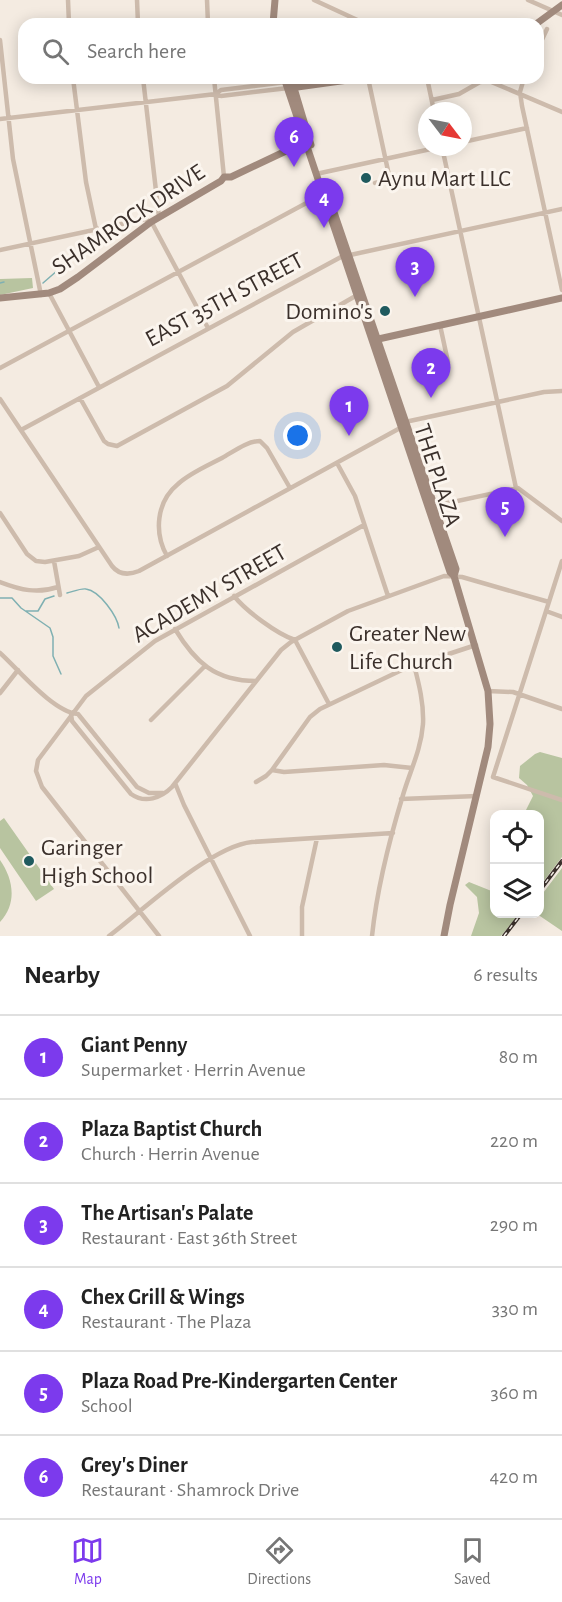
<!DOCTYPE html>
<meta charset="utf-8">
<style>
body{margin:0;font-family:"Alegreya Sans",sans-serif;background:#f6f6f6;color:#222}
.controls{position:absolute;right:18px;bottom:18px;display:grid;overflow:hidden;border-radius:12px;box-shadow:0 3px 15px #0003}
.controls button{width:54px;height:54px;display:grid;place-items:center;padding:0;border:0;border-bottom:2px solid #e0e0e0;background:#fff;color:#222;font:30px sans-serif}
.compass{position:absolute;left:418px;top:102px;width:54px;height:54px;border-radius:50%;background:#fff;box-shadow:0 3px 15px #0003;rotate:122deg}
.you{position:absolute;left:298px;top:436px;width:21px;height:21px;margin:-15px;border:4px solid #fff;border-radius:50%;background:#1a73e8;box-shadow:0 0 0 9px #1a73e833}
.badge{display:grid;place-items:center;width:39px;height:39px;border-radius:50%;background:#7c3aed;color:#fff;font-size:20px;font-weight:700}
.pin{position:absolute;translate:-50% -50px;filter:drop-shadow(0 2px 3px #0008)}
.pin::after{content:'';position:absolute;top:32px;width:21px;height:18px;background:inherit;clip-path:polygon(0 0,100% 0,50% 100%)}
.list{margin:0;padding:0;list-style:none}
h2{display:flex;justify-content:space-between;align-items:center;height:78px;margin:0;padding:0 24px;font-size:26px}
h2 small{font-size:20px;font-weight:400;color:#767676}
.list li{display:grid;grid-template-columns:39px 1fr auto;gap:18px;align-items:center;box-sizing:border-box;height:84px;padding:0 24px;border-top:2px solid #e0e0e0}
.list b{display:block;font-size:22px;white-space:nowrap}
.list p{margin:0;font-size:20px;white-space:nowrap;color:#767676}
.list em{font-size:20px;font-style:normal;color:#767676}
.icon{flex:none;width:33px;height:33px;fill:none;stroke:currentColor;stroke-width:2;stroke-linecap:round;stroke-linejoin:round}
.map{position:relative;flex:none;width:562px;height:936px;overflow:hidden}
.search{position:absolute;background:#fff;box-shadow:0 3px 15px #0003;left:18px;right:18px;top:18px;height:66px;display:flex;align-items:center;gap:15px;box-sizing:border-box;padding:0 21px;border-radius:18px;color:#767676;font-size:22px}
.sheet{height:582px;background:#fff}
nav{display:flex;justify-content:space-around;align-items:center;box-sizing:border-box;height:84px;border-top:2px solid #e0e0e0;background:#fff;font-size:16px;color:#767676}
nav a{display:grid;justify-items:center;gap:3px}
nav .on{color:#7c3aed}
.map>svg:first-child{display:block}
.green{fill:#b8c4a0}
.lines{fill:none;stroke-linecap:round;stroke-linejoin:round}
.stream{stroke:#7fb0b2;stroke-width:1.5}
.street{stroke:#cdbbac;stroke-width:4.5}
.secondary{stroke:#a18a7d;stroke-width:7}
.rail-casing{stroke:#3b302b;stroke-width:4}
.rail{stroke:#fbf5ee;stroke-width:1.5;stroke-dasharray:4.5;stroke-linecap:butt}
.poi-dot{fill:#1f5a5e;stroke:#fbf5ee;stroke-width:2}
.labels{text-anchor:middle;stroke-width:6;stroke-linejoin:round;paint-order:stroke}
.poi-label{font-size:24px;fill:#3b302b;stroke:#fbf5ee;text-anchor:start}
.street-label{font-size:24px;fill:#3b302b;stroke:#fbf5ee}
</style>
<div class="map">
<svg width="562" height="936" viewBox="0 0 562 936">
<rect width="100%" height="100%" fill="#f4ebe1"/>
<path class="green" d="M32 278 33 288 0 295V279Z
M540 752 562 758V857L540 886V814H524L533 796 527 785 519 778 520 766 535 754Z
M4 818 54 889 36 901 0 848V821Z
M0 860C14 880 17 904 0 922Z
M562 868V931L537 914H540V897Z
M469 882 494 892V914H519L501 936H471L479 913 477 897 465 885Z"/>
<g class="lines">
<path class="stream" d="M77 255 81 250
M0 283 4 282
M43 283 66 263
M67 593C72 592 81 588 86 589 100 591 117 616 119 628
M0 598H12L21 608 50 628 53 637V656L61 674
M26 611H38L45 599 54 596"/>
<path class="street" d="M68 0 69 24
M137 0 138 24
M207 0 208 24
M314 0 366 24
M528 0 562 15
M0 40 13 159 41 295
M538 48 547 29
M73 78 86 182 96 229
M143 78 159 217
M214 78 224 177
M368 78 390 180
M427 78 434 111
M524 78 520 92 522 106 562 290
M216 94 221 90 286 82
M432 100 459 94 480 82 489 81 562 112
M0 119 216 94 221 96 288 88
M463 142 527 128
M442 147 516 488
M316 174 440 147
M375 183 411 175
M0 250 145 219 152 223 208 328
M49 293 99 387
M440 325 448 362
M0 368 325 193
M80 398 104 441 108 444 117 446 227 386 293 332 359 294
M0 399 112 566C119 575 129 575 139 571L402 427
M405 422 544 392 562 391
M21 430 341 257 562 209
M337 463 355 496 388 596
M434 506 518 488 562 521
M0 513 27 554 36 561 45 562 79 556 99 547
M167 556C154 533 156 502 178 484 190 473 207 466 222 458 233 452 247 441 260 441L267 448 290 488
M54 561 60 595
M562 561 493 777 562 800
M0 582C21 590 37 594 58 587
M234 596C246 611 277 634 295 640L329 704
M546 611 562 617
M175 629C195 662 215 681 256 681
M0 653C19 670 53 712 78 714L137 787 149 793H163
M488 691 513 692 562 709
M0 693 18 670
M71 714 72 721 131 794C145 804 161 798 172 787L281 650 291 642 348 611 444 576 462 577 549 602
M151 720 205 666
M272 770 284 772 384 765 412 768
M256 782 266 776 272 770 310 717 320 709 406 668 476 645
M175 783 184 805 250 936
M401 799 477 796
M109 936C143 910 211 846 252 842L393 833
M159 936 42 787 36 771 38 760 86 696 155 641 364 525
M302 936V907L317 838
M372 936C377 888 389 841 403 795 410 771 421 750 423 724 424 704 419 684 414 665"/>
<path class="secondary" d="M273 24 275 0
M536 24 562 5
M284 78 450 572 454 576 488 691 490 724 488 747 450 905 444 936
M291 78 311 145
M288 82 315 78
M290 88 348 80 350 78
M326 189 456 569 454 576
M0 298 49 293 60 289 78 277 151 222 221 181 224 177H231L305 142
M374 340 562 298"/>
<g class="rail-casing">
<path id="rail" d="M540 890 562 861
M504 936 521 914"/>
</g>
<use href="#rail" class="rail"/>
</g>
<g class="poi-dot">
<circle cx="366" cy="178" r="6"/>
<circle cx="385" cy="311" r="6"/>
<circle cx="337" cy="647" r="6"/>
<circle cx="29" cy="861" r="6"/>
</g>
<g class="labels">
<g class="poi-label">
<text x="378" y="186">Aynu Mart LLC</text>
<text x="373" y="319" text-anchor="end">Domino's</text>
<text x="349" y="641">Greater New<tspan x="349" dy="28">Life Church</tspan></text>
<text x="41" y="855">Garinger<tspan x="41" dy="28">High School</tspan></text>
</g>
<g class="street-label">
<text transform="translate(128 219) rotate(-34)" y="8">SHAMROCK DRIVE</text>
<text transform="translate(224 299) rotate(-28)" y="8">EAST 35TH STREET</text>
<text transform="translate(438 475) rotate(72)" y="8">THE PLAZA</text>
<text transform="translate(209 593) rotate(-30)" y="8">ACADEMY STREET</text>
</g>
</g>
</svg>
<div class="controls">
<button><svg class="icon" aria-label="locate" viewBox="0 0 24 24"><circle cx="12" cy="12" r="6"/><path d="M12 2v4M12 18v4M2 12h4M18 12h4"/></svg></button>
<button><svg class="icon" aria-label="layers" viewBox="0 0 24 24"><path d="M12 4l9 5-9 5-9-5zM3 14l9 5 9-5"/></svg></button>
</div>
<svg class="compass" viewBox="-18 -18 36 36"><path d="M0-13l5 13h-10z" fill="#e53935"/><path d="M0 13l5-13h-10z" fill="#767676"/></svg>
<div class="you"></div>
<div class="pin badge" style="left:349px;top:436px">1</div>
<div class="pin badge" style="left:431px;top:398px">2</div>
<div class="pin badge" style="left:415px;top:297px">3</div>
<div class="pin badge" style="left:324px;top:228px">4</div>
<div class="pin badge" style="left:505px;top:537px">5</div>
<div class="pin badge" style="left:294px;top:167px">6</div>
<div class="search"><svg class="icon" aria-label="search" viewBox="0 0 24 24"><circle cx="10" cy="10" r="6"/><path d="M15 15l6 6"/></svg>Search here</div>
</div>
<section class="sheet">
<h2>Nearby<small>6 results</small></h2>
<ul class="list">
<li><span class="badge">1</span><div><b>Giant Penny</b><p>Supermarket · Herrin Avenue</p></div><em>80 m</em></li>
<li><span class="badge">2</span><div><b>Plaza Baptist Church</b><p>Church · Herrin Avenue</p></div><em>220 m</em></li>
<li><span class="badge">3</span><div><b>The Artisan's Palate</b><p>Restaurant · East 36th Street</p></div><em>290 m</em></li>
<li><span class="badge">4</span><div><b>Chex Grill &amp; Wings</b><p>Restaurant · The Plaza</p></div><em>330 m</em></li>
<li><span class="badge">5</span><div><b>Plaza Road Pre-Kindergarten Center</b><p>School</p></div><em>360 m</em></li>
<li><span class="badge">6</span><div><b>Grey's Diner</b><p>Restaurant · Shamrock Drive</p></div><em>420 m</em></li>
</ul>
</section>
<nav>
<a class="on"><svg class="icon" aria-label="map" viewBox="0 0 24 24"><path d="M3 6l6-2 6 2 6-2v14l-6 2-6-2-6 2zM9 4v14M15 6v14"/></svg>Map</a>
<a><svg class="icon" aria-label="directions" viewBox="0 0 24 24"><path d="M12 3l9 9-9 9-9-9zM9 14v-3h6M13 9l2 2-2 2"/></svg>Directions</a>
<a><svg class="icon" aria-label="saved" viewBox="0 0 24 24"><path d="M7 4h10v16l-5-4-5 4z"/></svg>Saved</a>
</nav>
